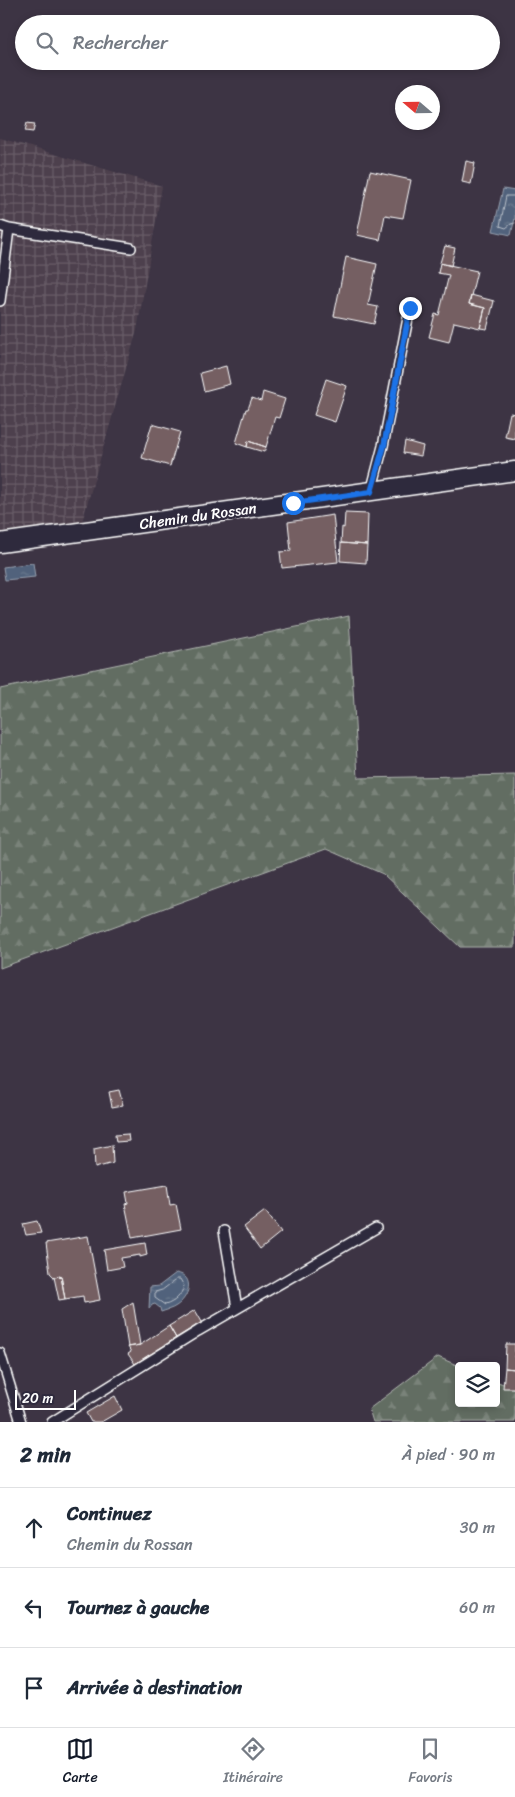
<!DOCTYPE html>
<html lang="fr">
<meta charset="utf-8">
<style>
body{margin:0;font-family:Sriracha,sans-serif;background:#f2f2f3;color:#1f2937}
.controls{position:absolute;right:15px;bottom:15px;display:grid;overflow:hidden;border-radius:5px;box-shadow:0 2px 8px #0003}
.controls button{width:45px;height:45px;display:grid;place-items:center;padding:0;border:0;border-bottom:1px solid #e0e1e3;background:#fff;color:#1f2937;font:25px sans-serif}
.compass{position:absolute;left:395px;top:85px;width:45px;height:45px;border-radius:50%;background:#fff;box-shadow:0 2px 8px #0003;rotate:290deg}
.scale{position:absolute;left:15px;bottom:12px;width:61px;box-sizing:border-box;padding-left:5px;border:2px solid #fff;border-top:0;font-size:14px;line-height:18px;white-space:nowrap;color:#fff;-webkit-text-stroke:4px #2f2a3d;paint-order:stroke}
.stop{position:absolute;width:15px;height:15px;margin:-11px;border:4px solid #1a73e8;border-radius:50%;background:#fff}
.stop.end{background:#1a73e8;border-color:#fff;box-shadow:0 1px 5px #0008}
.list{margin:0;padding:0;list-style:none}
h2{display:flex;justify-content:space-between;align-items:center;height:65px;margin:0;padding:0 20px;font-size:21px}
h2 small{font-size:16px;font-weight:400;color:#747a83}
.list li{display:grid;grid-template-columns:32px 1fr auto;gap:15px;align-items:center;box-sizing:border-box;height:80px;padding:0 20px;border-top:1px solid #e0e1e3}
.list b{display:block;font-size:19px;white-space:nowrap}
.list p{margin:0;font-size:16px;white-space:nowrap;color:#747a83}
.list em{font-size:16px;font-style:normal;color:#747a83}
.icon{flex:none;width:28px;height:28px;fill:none;stroke:currentColor;stroke-width:2;stroke-linecap:round;stroke-linejoin:round}
.map{position:relative;flex:none;width:515px;height:1422px;overflow:hidden}
.search{position:absolute;background:#fff;box-shadow:0 2px 8px #0003;left:15px;right:15px;top:15px;height:55px;display:flex;align-items:center;gap:12px;box-sizing:border-box;padding:0 18px;border-radius:28px;color:#747a83;font-size:19px}
.sheet{height:305px;background:#fff}
nav{display:flex;justify-content:space-around;align-items:center;box-sizing:border-box;height:70px;border-top:1px solid #e0e1e3;background:#fff;font-size:14px;color:#747a83}
nav a{display:grid;justify-items:center;gap:2px}
nav .on{color:#111827}
.map>svg:first-child{display:block}
.industrial{fill:url(#industrial-grid)}
.forest{fill:url(#forest-firs);stroke:#b0b6b0}
.water{fill:url(#water-ripples);stroke:#97a1b0}
.lines{fill:none;stroke-linecap:round;stroke-linejoin:round}
.shore{stroke:#b9c0ca;stroke-width:1}
.building{fill:#745e62;stroke:#fff}
.service-casing{stroke:#fff;stroke-width:12}
.minor-casing{stroke:#fff;stroke-width:21}
.service{stroke:#2f2a3d;stroke-width:9}
.minor{stroke:#2f2a3d;stroke-width:18}
.route{stroke:#1a73e8;stroke-width:6}
.labels{text-anchor:middle;stroke-width:4.5;stroke-linejoin:round;paint-order:stroke}
.street-label{font-size:15px;fill:#fff;stroke:#2f2a3d}
</style>
<div class="map">
<svg width="515" height="1422" viewBox="0 0 515 1422">
<defs>
<pattern id="industrial-grid" width="8" height="8" patternUnits="userSpaceOnUse" patternTransform="scale(1.25)"><rect width="8" height="8" fill="#4e414d"/><path d="M0 4h8M4 0v8" fill="none" stroke="#695e68"/></pattern>
<pattern id="forest-firs" width="22" height="20" patternUnits="userSpaceOnUse" patternTransform="scale(1.25)"><rect width="22" height="20" fill="#626d62"/><path d="M5 1l3.5 6h-7zM16 11l3.5 6h-7z" fill="#7a837a"/></pattern>
<pattern id="water-ripples" width="26" height="14" patternUnits="userSpaceOnUse" patternTransform="scale(1.25)"><rect width="26" height="14" fill="#51627b"/><path d="M2 4q2-2 4 0t4 0M15 11q2-2 4 0t4 0" fill="none" stroke="#6b7a8f"/></pattern>
</defs>
<rect width="100%" height="100%" fill="#3d3444"/>
<filter id="ink" filterUnits="userSpaceOnUse"><feTurbulence type="fractalNoise" baseFrequency=".02" numOctaves="2"/><feDisplacementMap in="SourceGraphic" scale="10" xChannelSelector="R" yChannelSelector="G"/><feConvolveMatrix kernelMatrix="1 2 1 2 8 2 1 2 1" color-interpolation-filters="sRGB"/></filter>
<g filter="url(#ink)">
<path class="industrial" d="M0 138 162 186 137 330 82 522 0 532Z"/>
<path class="forest" d="M349 616 358 778 515 775V947H460L383 874 326 849 0 968V689Z
M438 1357 459 1366V1403H496V1381L515 1389V1422H373L369 1409Z"/>
<path class="water" d="M503 189 515 191V218L511 235 493 231Z
M33 563 35 577 5 580 3 567Z
M176 1273C196 1276 189 1298 176 1306 172 1309 166 1310 161 1312L160 1308 155 1304 152 1305 149 1309 150 1287 159 1286Z"/>
<g class="lines">
<path class="shore" d="M515 196H506L500 226 506 228 511 224 515 223
M177 1279H180L184 1286C181 1296 175 1302 165 1305L155 1298V1292L162 1290Z"/>
</g>
<path class="building" d="M27 123 35 124 33 132 25 131Z
M466 161 475 163 471 184 462 182Z
M370 171 411 180 403 218 385 215 380 240 357 235Z
M445 246 455 248 451 266 440 263Z
M346 257 377 264 368 305 378 307 374 324 334 316Z
M440 263 477 271 469 304 485 308 480 328 454 322 449 342 429 337 435 314 439 315 449 275 438 273Z
M471 295 494 301 487 329 480 328 485 308 469 304Z
M226 366 230 384 204 391 200 373Z
M326 379 347 386 335 422 314 415Z
M263 392 285 399 279 418 275 417 266 447 248 441 247 447 236 443 246 409H248L252 398 261 401Z
M510 413 515 414V439L505 437Z
M152 424 180 432 170 466 142 458Z
M248 441 266 447 264 452 247 447Z
M405 441 423 446 421 456 403 453Z
M345 513 368 514 367 545 341 543 342 527 344 528Z
M333 515 338 562 282 568 280 552 291 551 288 522Z
M341 543 367 545 366 563 340 561Z
M119 1090 123 1105 112 1107 109 1092Z
M128 1134 129 1141 116 1142 115 1135Z
M112 1145 113 1163 95 1168 94 1149Z
M167 1185 170 1205 176 1204 181 1229 132 1238 125 1204 128 1203 126 1192Z
M265 1211 281 1232 260 1249 244 1227Z
M37 1221 41 1233 26 1235 23 1224Z
M88 1236 100 1300 84 1303 83 1296 65 1299 61 1276 54 1277 50 1273 46 1243Z
M145 1243 147 1255 140 1257V1255L121 1258 123 1267 107 1270 104 1250Z
M61 1276 65 1299 59 1300 54 1277Z
M133 1302 140 1345 128 1347 122 1309Z
M195 1310 202 1322 176 1338 169 1326Z
M169 1326 176 1338 135 1364 128 1354 131 1352 128 1347 140 1345Z
M506 1344H515V1369L505 1368Z
M505 1368 515 1369V1388H503Z
M115 1396 122 1410 101 1422H91L86 1413Z"/>
<g class="lines">
<g class="service-casing">
<path id="service" d="M0 226 9 229 131 248
M0 301 9 229
M371 492 383 446 410 308
M224 1231 237 1308
M0 1353 21 1422
M52 1422 198 1331 376 1228"/>
</g>
<g class="minor-casing">
<path id="minor" d="M0 543 515 471"/>
</g>
<use href="#service" class="service"/>
<use href="#minor" class="minor"/>
</g>
</g>
<g class="lines" filter="url(#ink)">
<path class="route" d="M293 503 371 492 384 446 410 308"/>
</g>
<g class="labels">
<g class="street-label">
<text transform="translate(198 516) rotate(-8)" y="5">Chemin du Rossan</text>
</g>
</g>
</svg>
<div class="controls">
<button><svg class="icon" aria-label="layers" viewBox="0 0 24 24"><path d="M12 4l9 5-9 5-9-5zM3 14l9 5 9-5"/></svg></button>
</div>
<svg class="compass" viewBox="-18 -18 36 36"><path d="M0-13l5 13h-10z" fill="#e53935"/><path d="M0 13l5-13h-10z" fill="#747a83"/></svg>
<div class="scale">20 m</div>
<div class="stop" style="left:293px;top:503px"></div>
<div class="stop end" style="left:410px;top:308px"></div>
<div class="search"><svg class="icon" aria-label="search" viewBox="0 0 24 24"><circle cx="10" cy="10" r="6"/><path d="M15 15l6 6"/></svg>Rechercher</div>
</div>
<section class="sheet">
<h2>2 min<small>À pied · 90 m</small></h2>
<ul class="list">
<li><svg class="icon" aria-label="ahead" viewBox="0 0 24 24"><path d="M12 20V5M6 11l6-6 6 6"/></svg><div><b>Continuez</b><p>Chemin du Rossan</p></div><em>30 m</em></li>
<li><svg class="icon" aria-label="left" viewBox="0 0 24 24"><path d="M17 20v-9H6M10 6l-5 5 5 5"/></svg><div><b>Tournez à gauche</b></div><em>60 m</em></li>
<li><svg class="icon" aria-label="arrive" viewBox="0 0 24 24"><path d="M6 21V4h12l-3 4 3 4H6"/></svg><div><b>Arrivée à destination</b></div></li>
</ul>
</section>
<nav>
<a class="on"><svg class="icon" aria-label="map" viewBox="0 0 24 24"><path d="M3 6l6-2 6 2 6-2v14l-6 2-6-2-6 2zM9 4v14M15 6v14"/></svg>Carte</a>
<a><svg class="icon" aria-label="directions" viewBox="0 0 24 24"><path d="M12 3l9 9-9 9-9-9zM9 14v-3h6M13 9l2 2-2 2"/></svg>Itinéraire</a>
<a><svg class="icon" aria-label="saved" viewBox="0 0 24 24"><path d="M7 4h10v16l-5-4-5 4z"/></svg>Favoris</a>
</nav>
